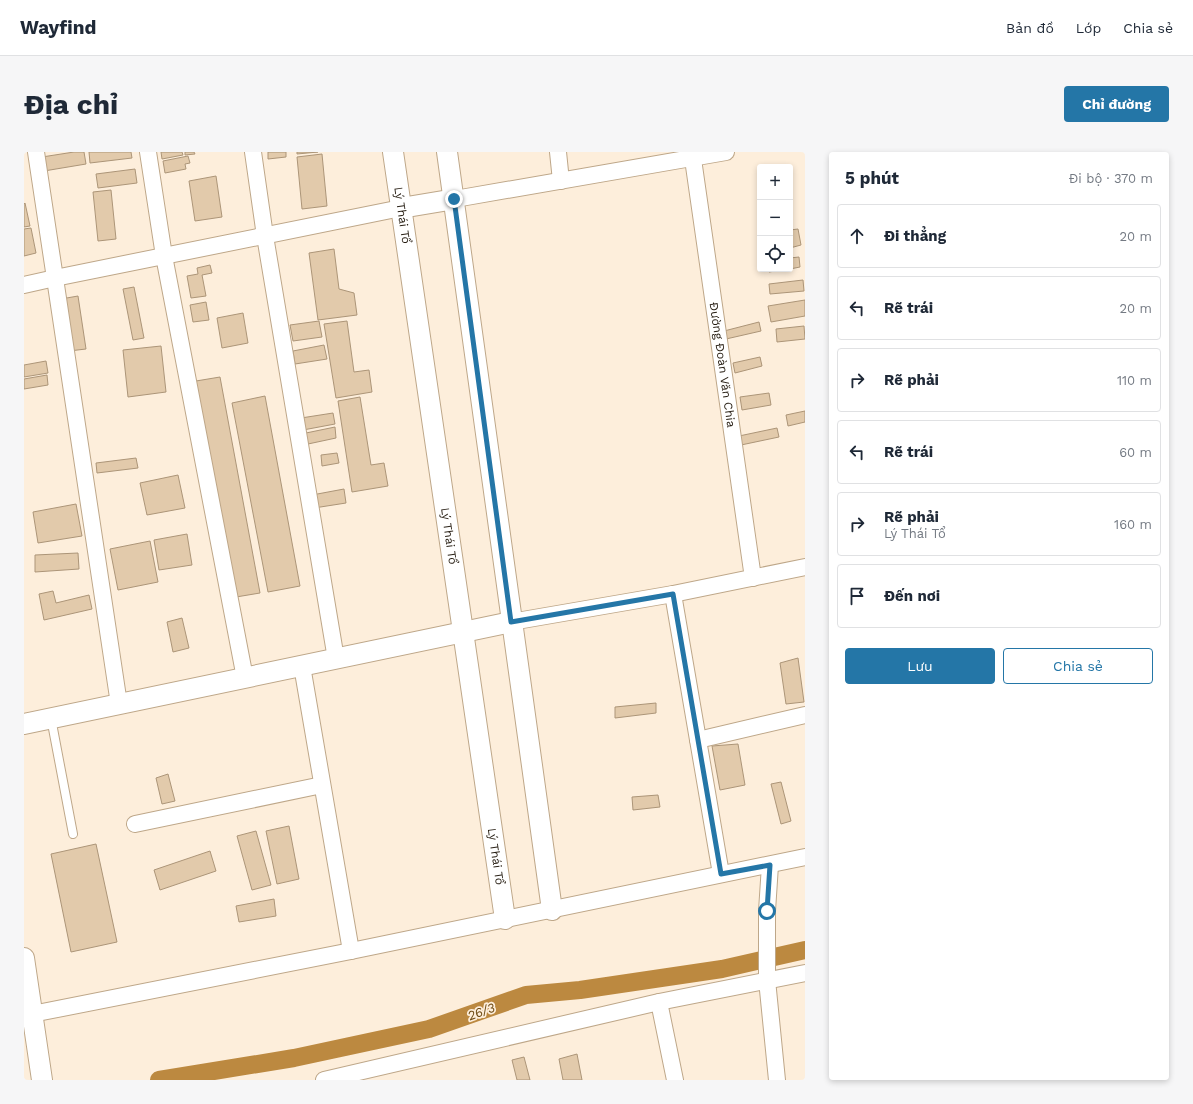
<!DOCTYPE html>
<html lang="vi">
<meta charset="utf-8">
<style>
body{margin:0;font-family:"Work Sans",sans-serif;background:#f6f6f7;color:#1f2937}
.controls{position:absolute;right:12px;top:12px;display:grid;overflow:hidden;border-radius:4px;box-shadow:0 2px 6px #0003}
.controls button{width:36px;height:36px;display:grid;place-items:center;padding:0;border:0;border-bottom:1px solid #e0e1e3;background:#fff;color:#1f2937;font:20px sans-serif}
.stop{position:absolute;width:12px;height:12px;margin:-9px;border:3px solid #2476a7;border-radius:50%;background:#fff}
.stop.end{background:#2476a7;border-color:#fff;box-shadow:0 1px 4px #0008}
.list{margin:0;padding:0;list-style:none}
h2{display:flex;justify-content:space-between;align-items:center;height:52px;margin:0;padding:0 16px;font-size:17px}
h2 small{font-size:13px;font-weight:400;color:#747a83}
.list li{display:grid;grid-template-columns:26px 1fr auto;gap:12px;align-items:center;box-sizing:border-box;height:64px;margin:0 8px 8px;padding:0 8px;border:1px solid #e0e1e3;border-radius:4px}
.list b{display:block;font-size:15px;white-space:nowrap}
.list p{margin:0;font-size:13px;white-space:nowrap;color:#747a83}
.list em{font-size:13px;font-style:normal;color:#747a83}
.actions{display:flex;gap:8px;padding:12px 16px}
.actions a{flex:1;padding:9px 0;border:1px solid #2476a7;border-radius:4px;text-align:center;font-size:14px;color:#2476a7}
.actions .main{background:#2476a7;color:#fff}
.icon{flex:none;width:22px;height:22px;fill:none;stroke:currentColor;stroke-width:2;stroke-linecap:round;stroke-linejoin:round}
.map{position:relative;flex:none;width:781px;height:928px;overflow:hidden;border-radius:4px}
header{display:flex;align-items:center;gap:24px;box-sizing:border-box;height:56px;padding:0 20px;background:#fff;border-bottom:1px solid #e0e1e3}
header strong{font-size:19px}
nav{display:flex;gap:22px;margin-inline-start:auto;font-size:14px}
.intro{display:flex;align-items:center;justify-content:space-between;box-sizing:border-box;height:96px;padding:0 24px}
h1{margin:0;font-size:28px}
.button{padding:10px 18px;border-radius:4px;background:#2476a7;color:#fff;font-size:14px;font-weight:700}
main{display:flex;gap:24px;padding:0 24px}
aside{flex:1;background:#fff;border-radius:4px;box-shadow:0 2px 6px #0003}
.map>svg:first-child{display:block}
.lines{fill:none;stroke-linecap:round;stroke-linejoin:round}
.canal{stroke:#bc8940;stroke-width:18}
.building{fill:#e2caab;stroke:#ac9578}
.service-casing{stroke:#bea789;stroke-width:10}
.minor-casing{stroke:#bea789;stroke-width:18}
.tertiary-casing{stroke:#bea789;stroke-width:22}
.service{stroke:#fff;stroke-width:8}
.minor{stroke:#fff;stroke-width:16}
.tertiary{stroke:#fff;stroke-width:20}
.route{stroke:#2476a7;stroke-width:5}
.labels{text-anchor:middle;stroke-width:3.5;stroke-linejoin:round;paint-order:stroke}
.street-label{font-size:12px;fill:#251c11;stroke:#fdeedb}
.water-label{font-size:13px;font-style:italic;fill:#6e4b14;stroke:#fdeedb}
</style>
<header>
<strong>Wayfind</strong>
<nav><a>Bản đồ</a><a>Lớp</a><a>Chia sẻ</a></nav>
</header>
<div class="intro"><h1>Địa chỉ</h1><a class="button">Chỉ đường</a></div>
<main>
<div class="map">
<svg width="781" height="928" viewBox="0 0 781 928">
<rect width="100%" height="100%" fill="#fdeedb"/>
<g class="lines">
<path class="canal" d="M135 928 270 906 405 877 502 843 556 838 698 817 781 798"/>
</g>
<path class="building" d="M50 0H60L62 12 20 19 18 5Z
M65 0H107L108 6 66 11Z
M137 0H158L159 3 138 7Z
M161 0H170L171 2 161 3Z
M244 0H262V5L244 7Z
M273 0H294L273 2Z
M298 2 303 54 278 57 273 5Z
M164 4 166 11 161 12 162 17 141 21 139 9Z
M111 17 113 31 74 36 72 22Z
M192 24 198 65 171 69 165 29Z
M87 38 92 87 74 89 69 40Z
M1 51 6 74 0 75V52Z
M7 76 12 101 0 104V77Z
M774 77 777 93 766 96V78Z
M310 97 315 137 330 141 333 163 294 168 285 101Z
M775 105 776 115 766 117V106Z
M186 113 188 121 178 123 182 144 167 146 163 124 174 122 173 116Z
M744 117H763L745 120Z
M779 128 780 139 746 142 745 132Z
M110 135 120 186 109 188 99 137Z
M54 144 62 197 45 199 37 147Z
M781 148V164L747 170 744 154Z
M182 150 185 168 169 170 166 153Z
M219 161 224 191 198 196 193 166Z
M295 169 298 185 269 189 266 173Z
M323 169 330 220 345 218 348 240 312 246 300 172Z
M735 170 737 179 702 187 700 179Z
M780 174 781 187 753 190 752 177Z
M300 193 303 207 271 212 269 199Z
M137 194 142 240 104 245 99 198Z
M736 205 738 214 711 221 709 211Z
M22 209 24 221 0 225V213Z
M23 223 24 233 0 237V227Z
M196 225 236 441 212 445 172 229Z
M745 241 747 253 718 258 716 245Z
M241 244 276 434 244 440 208 251Z
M336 245 347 313 360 311 364 334 328 340 314 249Z
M781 259V270L764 274 762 263Z
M309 261 311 272 279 278 277 266Z
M311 275 312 286 284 292 282 281Z
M753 276 755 285 717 293 715 284Z
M313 301 315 311 298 314 297 303Z
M112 306 114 316 73 321 72 311Z
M154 323 161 356 123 363 116 331Z
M320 337 322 351 290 356 288 343Z
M52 352 58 384 14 391 9 360Z
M163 382 168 413 135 418 130 388Z
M126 389 134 430 94 438 86 397Z
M54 401 55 417 11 420V403Z
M29 439 32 451 65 443 68 457 20 468 15 442Z
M158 466 165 496 149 500 143 470Z
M774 506 780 550 762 552 756 511Z
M632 551V561L591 566V555Z
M714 592 721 633 696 638 688 594Z
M144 622 151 649 138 652 132 626Z
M757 630 767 669 757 672 747 632Z
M634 643 636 655 609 658 608 645Z
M265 674 275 727 253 732 242 679Z
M232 679 247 733 228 738 213 684Z
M72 692 93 790 47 800 27 702Z
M186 699 192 719 136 738 130 718Z
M250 747 252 764 215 770 212 754Z
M553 902 558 928H539L535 907Z
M500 905 506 928H493L488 908Z"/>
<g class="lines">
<g class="service-casing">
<path id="service" d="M27 566 49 682"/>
</g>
<g class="minor-casing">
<g id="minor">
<path d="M12 0 95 552"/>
<path d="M124 0 140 104 221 526"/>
<path d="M229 0 241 84 312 507"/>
<path d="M534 0 537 29"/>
<path id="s1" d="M668 0 729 426"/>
<path d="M431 47 702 0"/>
<path d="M0 133 31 126 377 56"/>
<path d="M649 442 697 722"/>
<path d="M487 470 649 442 781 415"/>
<path d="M278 514 327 799"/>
<path d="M674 588 781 563"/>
<path d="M111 672 298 633"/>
<path d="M746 713 743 759V828L753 928"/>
<path d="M8 862 327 799 781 705"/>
<path d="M300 928 635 850"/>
<path d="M651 928 635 850 781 821"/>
</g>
</g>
<g class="tertiary-casing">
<g id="tertiary">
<path id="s2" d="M369 0 481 767"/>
<path d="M423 0 528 758"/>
<path d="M377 56 431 47"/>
<path d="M0 572 487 470"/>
<path d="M0 806 18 928"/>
</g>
</g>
<use href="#service" class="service"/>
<use href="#minor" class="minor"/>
<use href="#tertiary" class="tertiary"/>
</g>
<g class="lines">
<path class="route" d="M430 47 487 470 649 442 697 722 746 713 743 759"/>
</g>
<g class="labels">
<g class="street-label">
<text dy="4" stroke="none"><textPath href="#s2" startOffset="64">Lý Thái Tổ</textPath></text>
<text dy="4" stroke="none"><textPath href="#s1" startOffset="215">Đường Đoàn Văn Chia</textPath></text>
<text dy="4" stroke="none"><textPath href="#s2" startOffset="388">Lý Thái Tổ</textPath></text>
<text dy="4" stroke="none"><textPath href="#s2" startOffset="712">Lý Thái Tổ</textPath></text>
</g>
<g class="water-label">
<text transform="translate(457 859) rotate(-20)" y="5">26/3</text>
</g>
</g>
</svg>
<div class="controls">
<button>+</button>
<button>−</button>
<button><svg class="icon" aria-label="locate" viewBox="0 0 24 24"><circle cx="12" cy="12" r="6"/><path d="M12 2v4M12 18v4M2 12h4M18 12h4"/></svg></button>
</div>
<div class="stop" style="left:743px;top:759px"></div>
<div class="stop end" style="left:430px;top:47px"></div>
</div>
<aside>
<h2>5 phút<small>Đi bộ · 370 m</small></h2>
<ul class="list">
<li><svg class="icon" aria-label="ahead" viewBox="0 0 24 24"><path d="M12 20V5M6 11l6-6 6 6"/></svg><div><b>Đi thẳng</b></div><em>20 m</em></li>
<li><svg class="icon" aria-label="left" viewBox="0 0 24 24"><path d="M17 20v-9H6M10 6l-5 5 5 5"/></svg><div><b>Rẽ trái</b></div><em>20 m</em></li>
<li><svg class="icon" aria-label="right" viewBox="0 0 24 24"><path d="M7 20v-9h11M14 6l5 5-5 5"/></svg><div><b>Rẽ phải</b></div><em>110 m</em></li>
<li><svg class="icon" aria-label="left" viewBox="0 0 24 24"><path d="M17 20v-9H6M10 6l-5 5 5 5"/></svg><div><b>Rẽ trái</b></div><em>60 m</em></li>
<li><svg class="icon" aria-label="right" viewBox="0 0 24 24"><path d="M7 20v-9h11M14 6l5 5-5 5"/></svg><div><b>Rẽ phải</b><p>Lý Thái Tổ</p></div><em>160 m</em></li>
<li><svg class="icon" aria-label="arrive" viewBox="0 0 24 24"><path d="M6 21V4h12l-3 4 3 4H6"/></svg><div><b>Đến nơi</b></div></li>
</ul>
<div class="actions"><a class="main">Lưu</a><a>Chia sẻ</a></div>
</aside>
</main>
